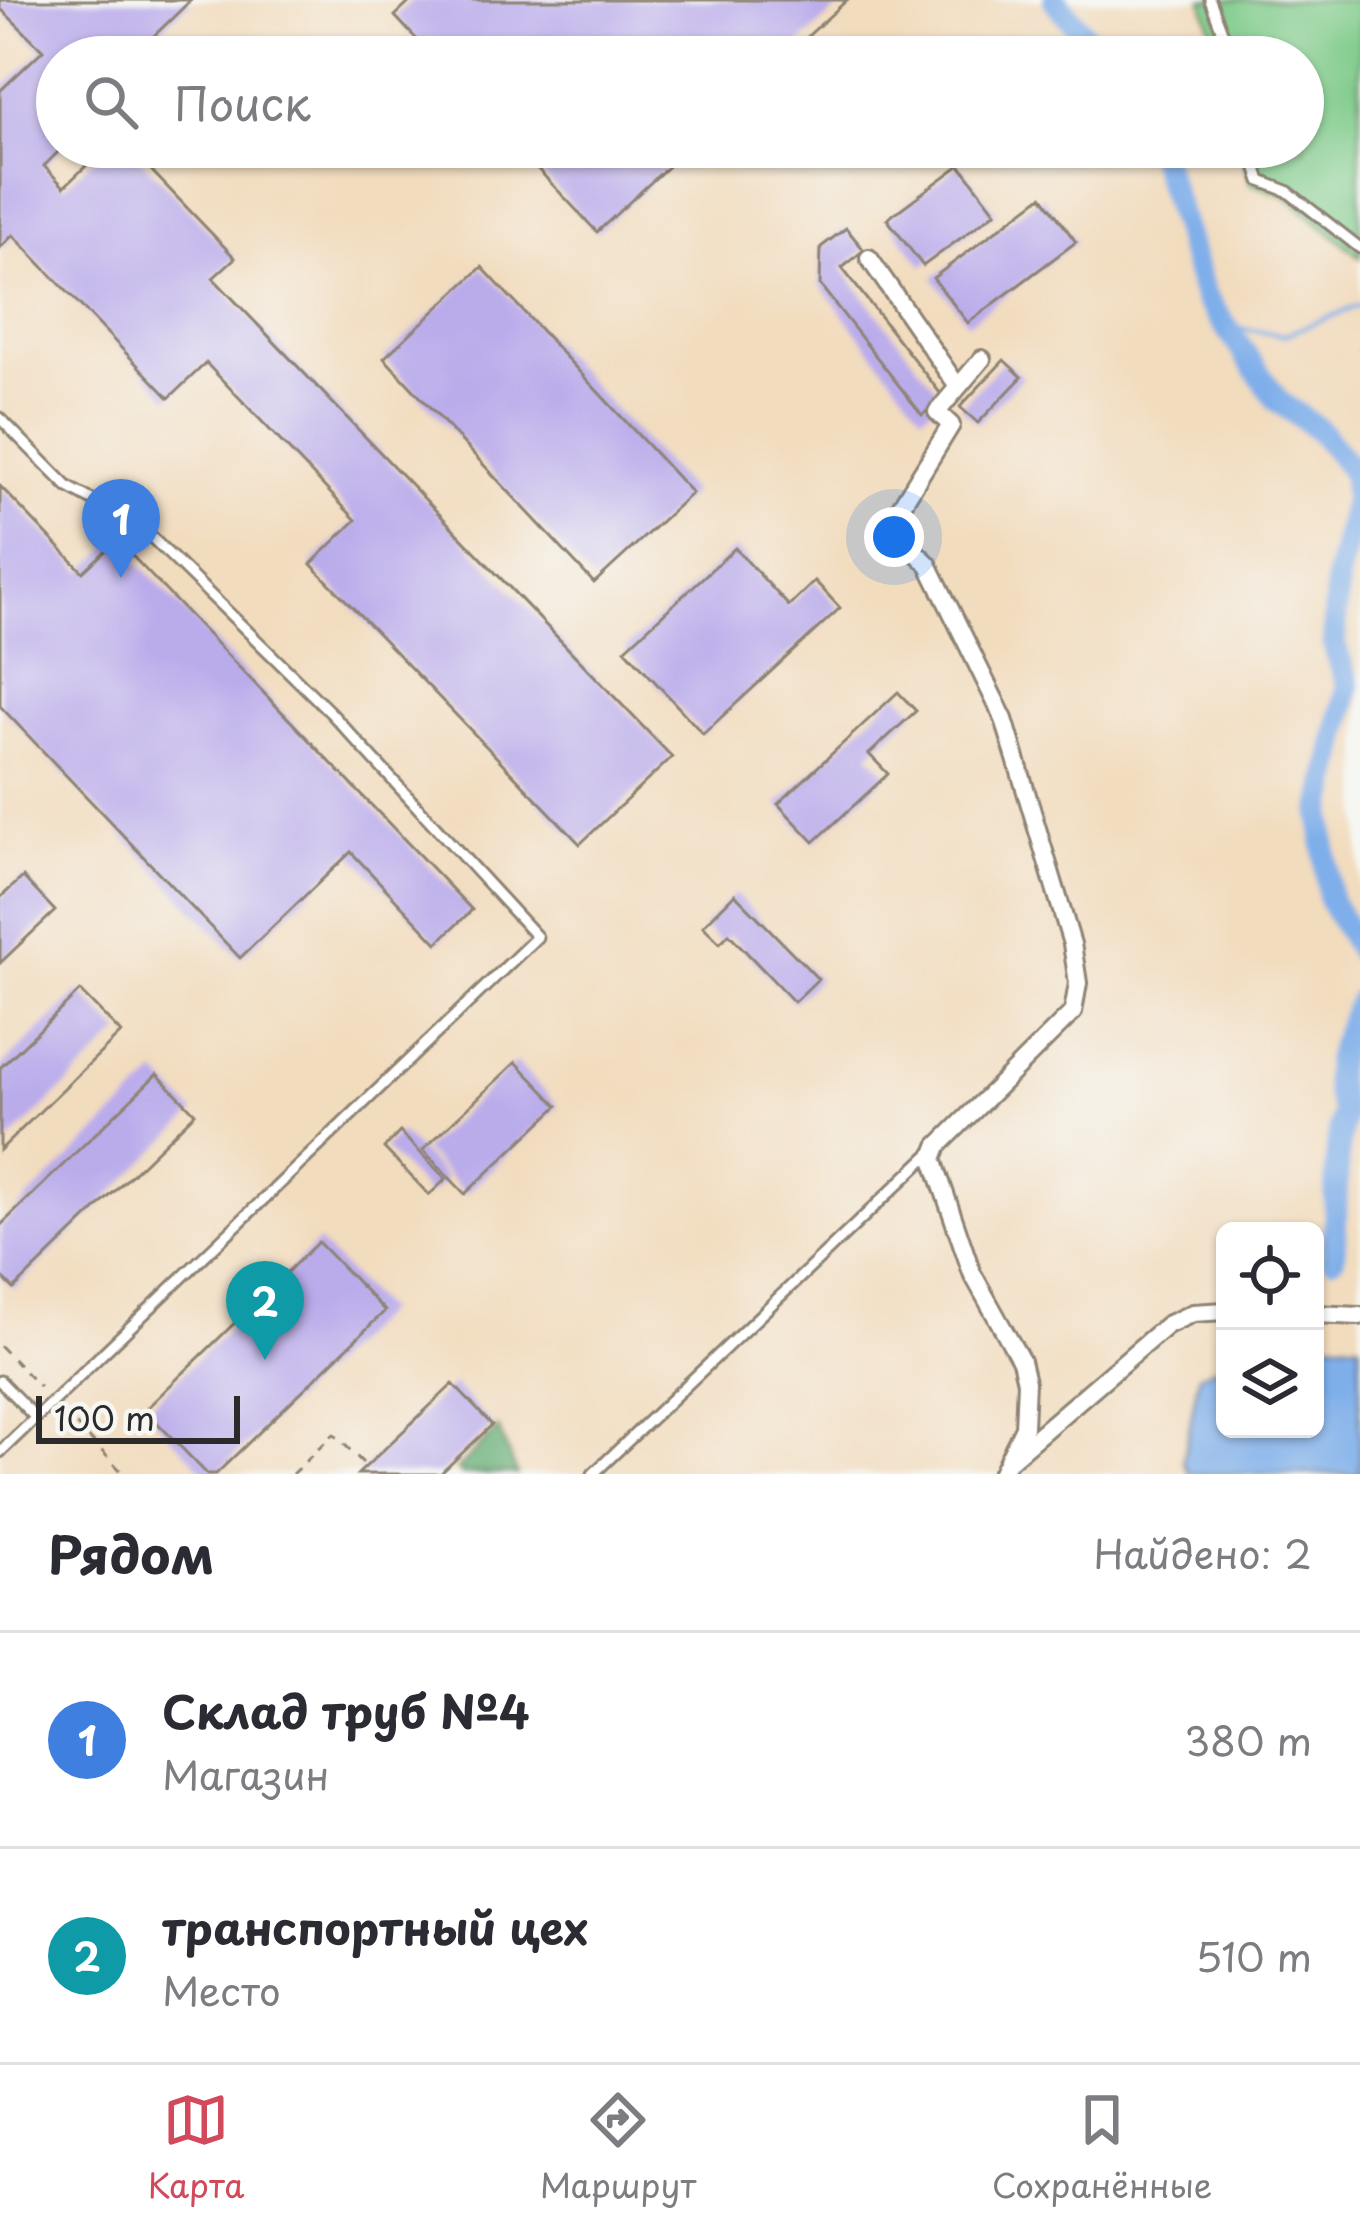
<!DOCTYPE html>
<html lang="ru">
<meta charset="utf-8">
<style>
body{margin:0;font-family:"Playpen Sans",sans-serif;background:#f7f7f7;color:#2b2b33}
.controls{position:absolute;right:36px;bottom:36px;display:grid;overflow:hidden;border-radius:18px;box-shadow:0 3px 9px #0004}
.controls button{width:108px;height:108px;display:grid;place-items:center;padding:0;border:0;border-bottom:3px solid #e1e1e2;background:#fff;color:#2b2b33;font:60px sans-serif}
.scale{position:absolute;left:36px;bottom:30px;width:204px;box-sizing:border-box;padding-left:12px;border:6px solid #2b2b2b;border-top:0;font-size:33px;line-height:42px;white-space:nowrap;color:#2b2b2b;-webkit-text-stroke:9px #f6f6f2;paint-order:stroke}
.you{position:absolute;left:894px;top:537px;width:42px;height:42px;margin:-30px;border:9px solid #fff;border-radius:50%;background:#1a73e8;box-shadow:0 0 0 18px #1a73e833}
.badge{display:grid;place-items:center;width:78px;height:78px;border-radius:50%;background:#d1495b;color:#fff;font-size:39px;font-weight:700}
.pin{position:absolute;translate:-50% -99px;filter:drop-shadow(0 3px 6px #0008)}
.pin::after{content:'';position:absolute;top:63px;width:42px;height:36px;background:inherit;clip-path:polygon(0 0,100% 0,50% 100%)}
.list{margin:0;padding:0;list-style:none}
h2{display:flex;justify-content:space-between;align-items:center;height:156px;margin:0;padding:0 48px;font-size:51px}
h2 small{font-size:39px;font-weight:400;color:#7c7c81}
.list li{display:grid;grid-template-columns:78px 1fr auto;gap:36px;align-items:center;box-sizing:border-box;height:216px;padding:0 48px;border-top:3px solid #e1e1e2}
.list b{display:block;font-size:45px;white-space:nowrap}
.list p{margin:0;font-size:39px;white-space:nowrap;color:#7c7c81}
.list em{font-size:39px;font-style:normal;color:#7c7c81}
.icon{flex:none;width:66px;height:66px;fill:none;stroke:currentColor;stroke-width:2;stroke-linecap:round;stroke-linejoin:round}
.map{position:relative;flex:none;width:1360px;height:1474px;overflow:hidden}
.search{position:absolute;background:#fff;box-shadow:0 3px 9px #0004;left:36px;right:36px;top:36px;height:132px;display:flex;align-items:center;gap:30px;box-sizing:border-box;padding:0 42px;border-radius:66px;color:#7c7c81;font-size:45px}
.sheet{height:588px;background:#fff}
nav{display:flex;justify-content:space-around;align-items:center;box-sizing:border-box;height:168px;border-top:3px solid #e1e1e2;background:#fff;font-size:33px;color:#7c7c81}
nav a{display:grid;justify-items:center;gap:6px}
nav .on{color:#d1495b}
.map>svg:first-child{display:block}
.green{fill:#7dca88;stroke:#547a5a;stroke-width:3}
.forest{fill:#66ae74;stroke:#486c50;stroke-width:3}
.water{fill:#7fafea;stroke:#556d8a;stroke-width:3}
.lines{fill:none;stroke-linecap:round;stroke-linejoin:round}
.stream{stroke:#7fafea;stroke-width:4.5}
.river{stroke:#7fafea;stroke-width:24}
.building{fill:#baabeb}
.lane-casing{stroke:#8e8474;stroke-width:15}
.street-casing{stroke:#8e8474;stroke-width:22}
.path{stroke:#8e8474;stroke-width:3;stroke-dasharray:9 9;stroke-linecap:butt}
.lane{stroke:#fff;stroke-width:9}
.street{stroke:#fff;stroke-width:16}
</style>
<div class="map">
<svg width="1360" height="1474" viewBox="0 0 1360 1474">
<rect width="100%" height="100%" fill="#f6f6f2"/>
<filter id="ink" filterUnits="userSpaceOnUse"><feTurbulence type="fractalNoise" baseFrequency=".00833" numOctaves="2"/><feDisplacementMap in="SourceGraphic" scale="24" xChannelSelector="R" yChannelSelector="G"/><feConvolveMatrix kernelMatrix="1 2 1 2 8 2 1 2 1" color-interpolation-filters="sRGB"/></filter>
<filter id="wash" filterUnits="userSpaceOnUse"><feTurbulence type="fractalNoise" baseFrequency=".004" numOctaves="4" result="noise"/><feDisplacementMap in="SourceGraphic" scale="48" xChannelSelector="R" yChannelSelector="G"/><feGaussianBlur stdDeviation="2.7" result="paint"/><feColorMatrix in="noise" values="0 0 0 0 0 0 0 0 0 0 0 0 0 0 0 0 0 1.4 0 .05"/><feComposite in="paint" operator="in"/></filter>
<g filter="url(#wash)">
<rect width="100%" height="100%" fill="#f2dcbe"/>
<path class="green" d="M1202 0H1360V257L1286 196 1250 183 1242 147H1303V57H1221Z"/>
<path class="forest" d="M498 1428 517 1474H461L457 1469Z"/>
<path class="water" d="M1315 1340 1360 1344V1474H1189L1183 1461 1199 1375 1225 1363V1429H1315Z"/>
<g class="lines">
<path class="stream" d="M1225 326 1284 335 1360 305"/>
<path class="river" d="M1055 0 1102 57
M1157 147 1205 297 1278 401 1318 429 1354 473 1355 501 1337 579 1334 644 1348 685 1322 815 1329 899 1360 952
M1333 1257C1338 1208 1333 1158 1344 1110 1323 1074 1345 1035 1360 1000"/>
</g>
<g id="blocks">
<path class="building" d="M0 0H191L132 57H57V147H63L44 166 64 187 106 147H129L235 258 213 278 672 757 580 844 311 564 356 520 206 363 169 398 13 235 0 248V91L43 50 0 8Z
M412 0H847L785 57H433L395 16Z
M517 147H689L597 232Z
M960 165 996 212 923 266 887 219Z
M1042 196 1076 242 968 323 933 278Z
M846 228 864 250 842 268 944 398 922 415 820 285 821 247Z
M482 267 692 493 594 583 384 358Z
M1004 360 1022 377 978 423 960 407Z
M0 486 83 572 117 540 472 910 437 943 351 852 240 958 0 706Z
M735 548 789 606 815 581 840 608 703 734 625 649Z
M898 692 916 711 869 754 888 774 814 842 778 804Z
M23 877 55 911 0 963V898Z
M735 894 818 979 794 1002 729 934 720 943 703 926Z
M80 991 121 1033 0 1150V1068Z
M516 1062 558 1106 465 1194 423 1150Z
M157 1074 195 1113 14 1289 0 1275V1226Z
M400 1132 446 1179 429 1195 384 1148Z
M318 1242 385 1311 216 1474H207L145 1410Z
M453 1384 492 1425 440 1474H358Z"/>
</g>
</g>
<g filter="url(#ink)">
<use href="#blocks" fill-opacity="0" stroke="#8e8474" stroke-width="3"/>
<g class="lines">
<g class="lane-casing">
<path id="lane" d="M1210 0 1232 57
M1250 147 1261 181 1287 191 1360 248
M0 418 68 487 140 526 331 713 537 937 0 1452
M0 1381 35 1417
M593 1474 933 1151"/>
</g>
<g class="street-casing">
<path id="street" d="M869 258 958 387
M982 359 937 412 951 425 898 511 901 538 928 564 1004 719 1072 944 1078 983 1073 1012 938 1146 933 1159 972 1273 1021 1361 1026 1382 1024 1427 1001 1474
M1315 1314 1360 1316
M1012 1458 1167 1325 1193 1313 1225 1311"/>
</g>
<path class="path" d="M1359 347 1360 348
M0 1346 40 1387
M64 1412 124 1474
M292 1474 334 1434 366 1466"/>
<use href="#lane" class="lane"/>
<use href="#street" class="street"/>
</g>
</g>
</svg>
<div class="controls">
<button><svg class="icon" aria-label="locate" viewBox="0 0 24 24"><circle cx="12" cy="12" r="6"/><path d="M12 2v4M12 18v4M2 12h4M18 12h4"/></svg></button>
<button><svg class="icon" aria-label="layers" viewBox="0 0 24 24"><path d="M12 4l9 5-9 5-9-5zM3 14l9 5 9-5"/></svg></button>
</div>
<div class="scale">100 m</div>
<div class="you"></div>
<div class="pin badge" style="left:121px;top:578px;background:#3f7fe0">1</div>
<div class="pin badge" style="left:265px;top:1360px;background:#0f9aa8">2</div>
<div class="search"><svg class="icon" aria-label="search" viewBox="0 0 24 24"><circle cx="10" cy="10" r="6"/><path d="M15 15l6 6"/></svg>Поиск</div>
</div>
<section class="sheet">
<h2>Рядом<small>Найдено: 2</small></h2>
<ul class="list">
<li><span class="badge" style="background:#3f7fe0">1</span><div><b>Склад труб №4</b><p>Магазин</p></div><em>380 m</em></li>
<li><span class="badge" style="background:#0f9aa8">2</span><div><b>транспортный цех</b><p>Место</p></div><em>510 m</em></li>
</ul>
</section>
<nav>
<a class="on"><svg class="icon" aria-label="map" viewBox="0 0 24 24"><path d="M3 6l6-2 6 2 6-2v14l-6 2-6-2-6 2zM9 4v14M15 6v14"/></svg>Карта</a>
<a><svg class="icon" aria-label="directions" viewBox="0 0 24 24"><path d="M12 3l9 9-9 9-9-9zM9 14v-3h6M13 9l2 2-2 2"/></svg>Маршрут</a>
<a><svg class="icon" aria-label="saved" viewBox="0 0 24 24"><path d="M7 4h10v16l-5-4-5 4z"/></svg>Сохранённые</a>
</nav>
